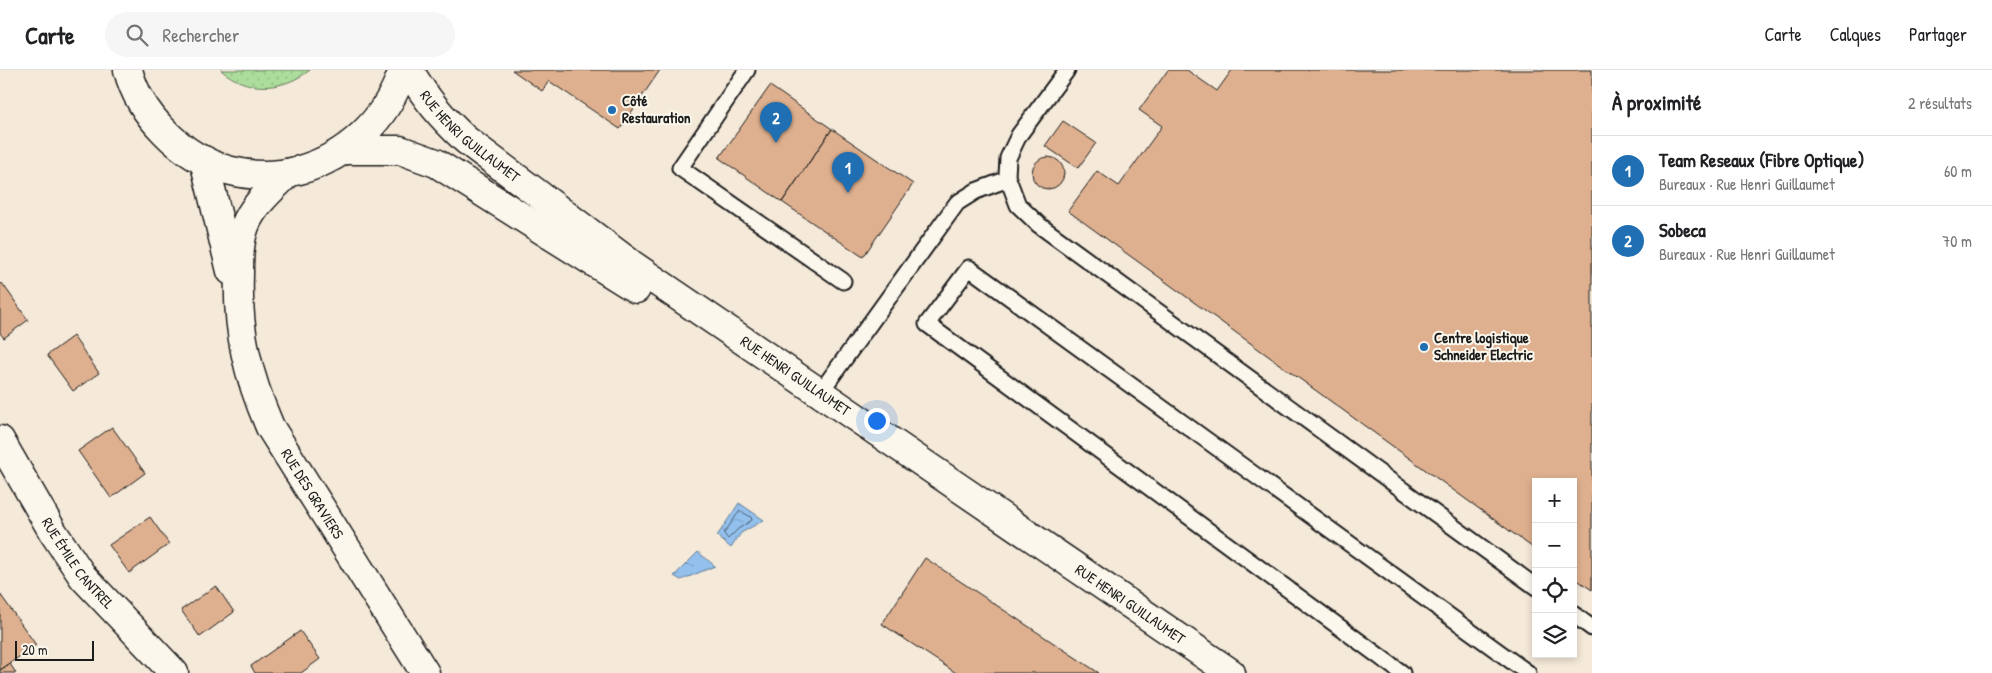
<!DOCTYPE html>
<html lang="fr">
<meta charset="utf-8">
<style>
body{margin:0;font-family:"Patrick Hand",sans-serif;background:#f6f6f6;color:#202124}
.controls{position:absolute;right:15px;bottom:15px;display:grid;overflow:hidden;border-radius:0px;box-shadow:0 2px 8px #0003}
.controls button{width:45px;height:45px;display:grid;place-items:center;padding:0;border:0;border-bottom:1px solid #e0e0e0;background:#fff;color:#202124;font:25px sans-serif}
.scale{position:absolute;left:15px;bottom:12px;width:79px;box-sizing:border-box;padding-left:5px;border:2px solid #1c1c1c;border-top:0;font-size:14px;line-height:18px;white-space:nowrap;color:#1c1c1c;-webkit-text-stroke:4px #fbf7ec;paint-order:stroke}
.you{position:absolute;left:876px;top:350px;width:18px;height:18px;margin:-12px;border:4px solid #fff;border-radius:50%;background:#1a73e8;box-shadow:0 0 0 8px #1a73e833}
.badge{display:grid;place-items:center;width:32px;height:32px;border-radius:50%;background:#1f6fb2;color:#fff;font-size:16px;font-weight:700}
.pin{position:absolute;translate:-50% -41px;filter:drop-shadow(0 1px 2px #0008)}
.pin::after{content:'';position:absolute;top:26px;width:18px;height:15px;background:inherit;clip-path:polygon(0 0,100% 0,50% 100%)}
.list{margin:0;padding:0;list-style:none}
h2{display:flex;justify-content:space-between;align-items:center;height:65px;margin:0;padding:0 20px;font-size:21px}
h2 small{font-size:16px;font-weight:400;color:#757577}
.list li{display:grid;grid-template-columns:32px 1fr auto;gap:15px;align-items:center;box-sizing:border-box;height:70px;padding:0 20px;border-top:1px solid #e0e0e0}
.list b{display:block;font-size:19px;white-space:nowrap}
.list p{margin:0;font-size:16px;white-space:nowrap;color:#757577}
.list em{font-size:16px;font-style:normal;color:#757577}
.icon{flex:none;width:28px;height:28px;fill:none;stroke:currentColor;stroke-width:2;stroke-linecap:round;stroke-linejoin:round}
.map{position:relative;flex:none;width:1592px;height:603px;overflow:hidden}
header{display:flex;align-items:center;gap:30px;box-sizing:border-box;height:70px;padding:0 25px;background:#fff;border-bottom:1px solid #e0e0e0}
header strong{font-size:24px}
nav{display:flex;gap:28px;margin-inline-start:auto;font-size:18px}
.search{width:350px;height:45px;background:#f6f6f6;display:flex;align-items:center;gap:12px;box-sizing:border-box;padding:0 18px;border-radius:28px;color:#757577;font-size:19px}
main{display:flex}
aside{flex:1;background:#fff}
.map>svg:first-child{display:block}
.grass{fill:url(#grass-dots);stroke:#647c5c}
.water{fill:url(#water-ripples);stroke:#637e99}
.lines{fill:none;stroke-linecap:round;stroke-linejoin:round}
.shore{stroke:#4c5e70;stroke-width:1}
.building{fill:#deb08f;stroke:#1c1c1c}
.service-casing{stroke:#1c1c1c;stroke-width:19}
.minor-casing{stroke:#1c1c1c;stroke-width:31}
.secondary-casing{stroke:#1c1c1c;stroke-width:31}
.service{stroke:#fbf7ec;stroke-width:15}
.minor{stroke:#fbf7ec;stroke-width:28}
.secondary{stroke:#fbf7ec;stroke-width:28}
.poi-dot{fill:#1f6fb2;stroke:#fbf7ec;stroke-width:2}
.labels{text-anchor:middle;stroke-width:4;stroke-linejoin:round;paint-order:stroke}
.poi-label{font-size:15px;font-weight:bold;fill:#1c1c1c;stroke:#fbf7ec;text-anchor:start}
.street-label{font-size:15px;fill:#1c1c1c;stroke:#fbf7ec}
</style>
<header>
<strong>Carte</strong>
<div class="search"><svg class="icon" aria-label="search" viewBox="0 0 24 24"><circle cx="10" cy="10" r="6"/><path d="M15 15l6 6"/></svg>Rechercher</div>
<nav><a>Carte</a><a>Calques</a><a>Partager</a></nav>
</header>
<main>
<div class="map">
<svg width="1592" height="603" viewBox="0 0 1592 603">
<defs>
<pattern id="grass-dots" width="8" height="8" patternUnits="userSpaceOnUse" patternTransform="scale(1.25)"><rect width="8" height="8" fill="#addd9d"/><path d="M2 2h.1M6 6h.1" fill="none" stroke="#94bd87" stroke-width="1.8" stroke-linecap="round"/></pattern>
<pattern id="water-ripples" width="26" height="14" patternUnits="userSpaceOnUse" patternTransform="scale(1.25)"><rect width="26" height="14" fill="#93c0ed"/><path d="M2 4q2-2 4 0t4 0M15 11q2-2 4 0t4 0" fill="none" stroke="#7ea4cb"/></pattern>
</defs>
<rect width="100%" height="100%" fill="#f5e9d9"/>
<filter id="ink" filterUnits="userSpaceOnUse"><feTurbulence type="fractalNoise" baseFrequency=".02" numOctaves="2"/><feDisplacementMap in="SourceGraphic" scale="10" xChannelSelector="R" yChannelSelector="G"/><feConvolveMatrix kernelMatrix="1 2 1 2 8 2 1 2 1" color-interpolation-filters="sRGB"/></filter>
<g filter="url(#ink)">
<path class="grass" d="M221 0H310C283 21 248 23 221 0Z"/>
<path class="water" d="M739 433 764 450 741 463 731 478 717 466Z
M698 482 715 496 681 510 674 506Z"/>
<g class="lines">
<path class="shore" d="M740 441 751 447 752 450 738 459 728 469 724 464Z"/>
</g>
<path class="building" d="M512 0H660L620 59 549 11 542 21Z
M1168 0H1187L1217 21 1232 0H1592V520L1573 507V412H1536V480L1068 141 1097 101 1119 116 1162 56 1139 40Z
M770 16 832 59 782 132 719 88Z
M1063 51 1096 73 1078 98 1045 76Z
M832 59 913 114 863 187 782 132Z
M1032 103a16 16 0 1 1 32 0a16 16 0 1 1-32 0Z
M2 213 28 250 4 268 0 263V215Z
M73 266 99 303 73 321 47 285Z
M112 357 145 403 111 428 78 381Z
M150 447 169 474 129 503 109 475Z
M925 488 1099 603H956L882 554Z
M216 516 234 542 200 567 181 540Z
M0 524 36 575 0 600Z
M300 561 320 589 301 603H255L251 596Z
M10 594 16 603H0V600Z"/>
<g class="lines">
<g class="service-casing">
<path id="service" d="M747 0 680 98 843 211
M1067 0 1019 65 1008 88 1007 106 1018 135 1039 155 1536 517
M819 324 957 133 976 121 1008 109
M1573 544 1592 558
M1402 603 927 254 969 198 1528 603"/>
</g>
<g class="minor-casing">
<g id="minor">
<path d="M204 90 231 201"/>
<path id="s1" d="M288 103C273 118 252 136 245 156 239 172 239 189 239 205 237 262 248 306 270 357L425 603"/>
<path id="s2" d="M0 370 53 462 83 507 174 603"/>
</g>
</g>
<g class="secondary-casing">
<g id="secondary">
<path d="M128 0C134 23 147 44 164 61 242 143 369 103 403 0"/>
<path id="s3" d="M409 0C427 30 440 46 466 70L631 194 1231 603"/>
<path d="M347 80H400L436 93 636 219"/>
</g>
</g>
<use href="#service" class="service"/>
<use href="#minor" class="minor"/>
<use href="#secondary" class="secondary"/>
</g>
</g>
<g class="poi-dot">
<circle cx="612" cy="40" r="5"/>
<circle cx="1424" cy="277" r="5"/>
</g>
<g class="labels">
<g class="poi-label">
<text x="622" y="36">Côté<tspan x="622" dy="17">Restauration</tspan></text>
<text x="1434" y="273">Centre logistique<tspan x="1434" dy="17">Schneider Electric</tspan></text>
</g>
<g class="street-label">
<text dy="5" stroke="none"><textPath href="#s3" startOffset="91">RUE HENRI GUILLAUMET</textPath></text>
<text dy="5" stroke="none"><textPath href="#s3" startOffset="496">RUE HENRI GUILLAUMET</textPath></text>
<text dy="5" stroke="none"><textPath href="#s1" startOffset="354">RUE DES GRAVIERS</textPath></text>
<text dy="5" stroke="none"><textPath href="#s2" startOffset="146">RUE ÉMILE CANTREL</textPath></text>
<text dy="5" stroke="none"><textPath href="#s3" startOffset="901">RUE HENRI GUILLAUMET</textPath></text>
</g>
</g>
</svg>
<div class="controls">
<button>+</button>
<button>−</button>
<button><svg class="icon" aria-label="locate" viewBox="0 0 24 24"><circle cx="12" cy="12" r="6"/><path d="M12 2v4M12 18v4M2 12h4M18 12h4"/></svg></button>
<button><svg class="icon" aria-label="layers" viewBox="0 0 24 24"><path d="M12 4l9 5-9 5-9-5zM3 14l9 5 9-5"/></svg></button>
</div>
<div class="scale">20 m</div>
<div class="you"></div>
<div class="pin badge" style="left:848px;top:123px">1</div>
<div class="pin badge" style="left:776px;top:73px">2</div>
</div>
<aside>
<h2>À proximité<small>2 résultats</small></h2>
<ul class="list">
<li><span class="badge">1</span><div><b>Team Reseaux (Fibre Optique)</b><p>Bureaux · Rue Henri Guillaumet</p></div><em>60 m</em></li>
<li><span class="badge">2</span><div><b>Sobeca</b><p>Bureaux · Rue Henri Guillaumet</p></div><em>70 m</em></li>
</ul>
</aside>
</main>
